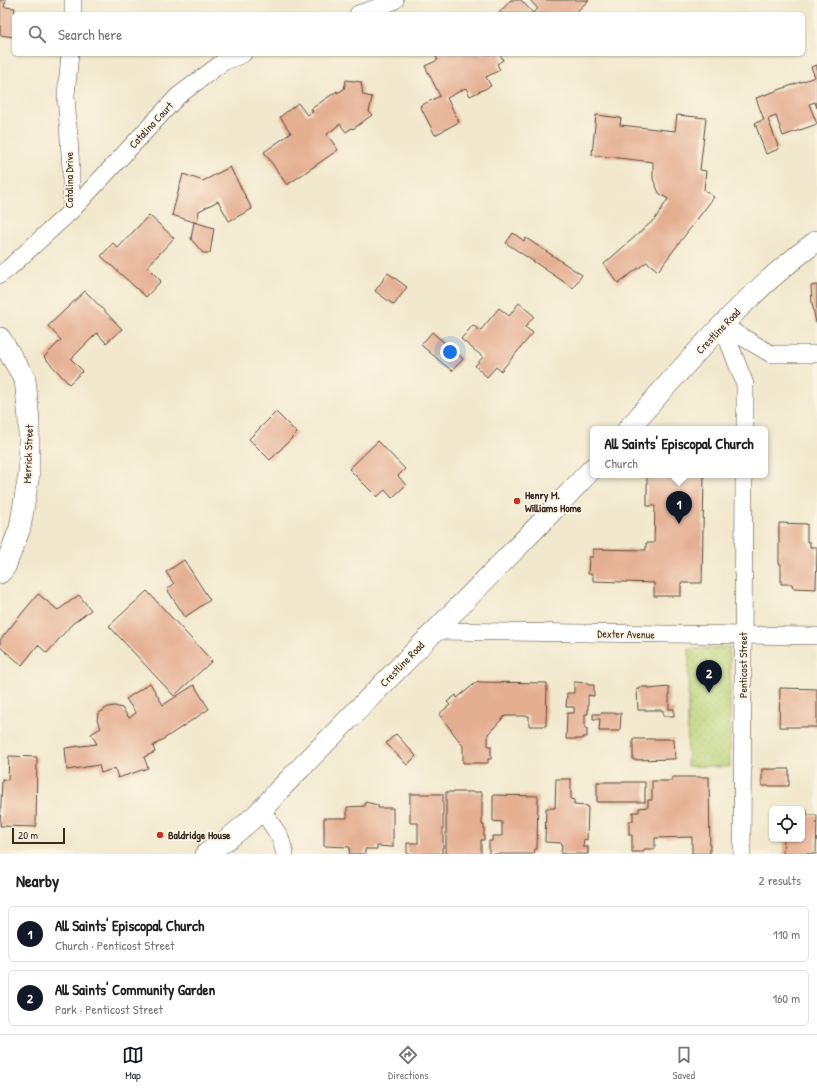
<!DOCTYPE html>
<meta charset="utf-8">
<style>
body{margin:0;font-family:"Patrick Hand",sans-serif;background:#f6f6f6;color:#222}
.controls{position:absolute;right:12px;bottom:12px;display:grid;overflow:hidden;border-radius:6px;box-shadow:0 1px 3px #0004}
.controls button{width:36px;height:36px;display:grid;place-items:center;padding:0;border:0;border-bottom:1px solid #e0e0e0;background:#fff;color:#222;font:20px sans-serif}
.scale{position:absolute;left:12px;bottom:10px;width:53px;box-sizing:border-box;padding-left:4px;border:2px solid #3b2a1e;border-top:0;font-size:11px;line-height:14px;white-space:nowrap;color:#3b2a1e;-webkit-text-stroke:3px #fcf5e5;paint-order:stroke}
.you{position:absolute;left:450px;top:352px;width:14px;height:14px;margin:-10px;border:3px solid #fff;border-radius:50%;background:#1a73e8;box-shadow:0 0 0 6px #1a73e833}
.badge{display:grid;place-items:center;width:26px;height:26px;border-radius:50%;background:#111827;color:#fff;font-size:13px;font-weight:700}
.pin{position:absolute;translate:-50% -33px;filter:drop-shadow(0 1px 2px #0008)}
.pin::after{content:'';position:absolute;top:21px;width:14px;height:12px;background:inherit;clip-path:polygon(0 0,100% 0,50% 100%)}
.popup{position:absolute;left:590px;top:426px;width:178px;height:52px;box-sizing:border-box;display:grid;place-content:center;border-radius:6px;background:#fff;filter:drop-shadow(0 1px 3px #0005);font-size:13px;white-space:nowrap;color:#767676}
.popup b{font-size:15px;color:#222}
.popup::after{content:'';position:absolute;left:50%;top:100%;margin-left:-8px;border:8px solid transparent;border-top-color:#fff}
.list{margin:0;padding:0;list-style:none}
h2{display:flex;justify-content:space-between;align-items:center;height:52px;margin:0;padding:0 16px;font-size:17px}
h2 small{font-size:13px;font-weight:400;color:#767676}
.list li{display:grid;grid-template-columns:26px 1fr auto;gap:12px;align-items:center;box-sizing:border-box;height:56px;margin:0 8px 8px;padding:0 8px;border:1px solid #e0e0e0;border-radius:6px}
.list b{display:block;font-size:15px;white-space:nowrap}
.list p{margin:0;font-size:13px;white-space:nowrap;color:#767676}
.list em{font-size:13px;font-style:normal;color:#767676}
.icon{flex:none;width:22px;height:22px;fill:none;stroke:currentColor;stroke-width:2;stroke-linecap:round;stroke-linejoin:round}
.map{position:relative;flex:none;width:817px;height:854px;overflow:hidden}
.search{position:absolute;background:#fff;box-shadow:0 1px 3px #0004;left:12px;right:12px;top:12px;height:44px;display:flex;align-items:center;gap:10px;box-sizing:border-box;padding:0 14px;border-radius:6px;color:#767676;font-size:15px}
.sheet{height:180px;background:#fff}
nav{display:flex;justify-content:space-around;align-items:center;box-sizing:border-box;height:56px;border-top:1px solid #e0e0e0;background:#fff;font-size:11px;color:#767676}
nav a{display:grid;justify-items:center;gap:2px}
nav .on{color:#111827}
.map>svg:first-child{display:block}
.garden{fill:url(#garden-dots);stroke:#7a7e4b}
.building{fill:#e4ae91}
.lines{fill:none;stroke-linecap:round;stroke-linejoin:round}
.minor-casing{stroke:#564638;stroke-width:18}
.tertiary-casing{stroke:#564638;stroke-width:22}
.minor{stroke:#fff;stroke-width:17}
.tertiary{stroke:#fff;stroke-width:21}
.poi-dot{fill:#c8321e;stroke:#fcf5e5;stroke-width:1.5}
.labels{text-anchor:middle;stroke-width:3.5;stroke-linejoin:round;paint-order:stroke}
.street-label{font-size:11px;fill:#3b2a1e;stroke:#fcf5e5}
.poi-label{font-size:11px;font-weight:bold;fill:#3b2a1e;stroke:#fcf5e5;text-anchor:start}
</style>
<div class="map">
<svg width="817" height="854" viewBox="0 0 817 854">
<defs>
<pattern id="garden-dots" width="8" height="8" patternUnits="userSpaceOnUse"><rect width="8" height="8" fill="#b9d378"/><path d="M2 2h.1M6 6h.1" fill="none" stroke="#a0b567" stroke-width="1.8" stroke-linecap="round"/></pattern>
</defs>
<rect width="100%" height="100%" fill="#fcf5e5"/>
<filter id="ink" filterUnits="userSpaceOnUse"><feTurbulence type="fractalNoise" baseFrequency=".025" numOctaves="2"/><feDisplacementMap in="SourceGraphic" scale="8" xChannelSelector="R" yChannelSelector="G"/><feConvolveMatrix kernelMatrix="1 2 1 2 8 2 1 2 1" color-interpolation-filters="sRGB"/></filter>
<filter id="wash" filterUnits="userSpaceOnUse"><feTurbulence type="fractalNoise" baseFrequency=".012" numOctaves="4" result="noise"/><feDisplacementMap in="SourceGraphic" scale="16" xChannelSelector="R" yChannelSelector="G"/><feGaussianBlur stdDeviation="0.9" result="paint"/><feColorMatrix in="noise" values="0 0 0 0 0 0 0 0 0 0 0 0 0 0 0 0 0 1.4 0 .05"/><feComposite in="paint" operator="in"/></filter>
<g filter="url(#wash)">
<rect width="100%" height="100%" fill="#f1e8cd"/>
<path class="garden" d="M729 647 730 657V767L687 766 689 649Z"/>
<g id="blocks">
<path class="building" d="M0 0H6L4 7 15 8 14 17V37L0 35Z
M511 0H521L533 13 538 9 530 0H589L574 14H500L499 13Z
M440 54H500L503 60 497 64 500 70 486 77 491 86 470 96 466 88 447 98 459 122 435 135 420 106 440 96 425 66 438 60 436 57Z
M817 65V108L815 102 809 104 817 124 783 136 776 116 768 119 779 149 766 154 755 123 764 120 756 98 815 77 811 67Z
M346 80 361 82 363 95 372 97 369 112 372 115 353 129 352 128 346 132 340 124 327 134 338 150 287 185 264 152 291 133 280 117 298 103 307 115 313 112 311 109 337 91V93L344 89Z
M596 115 621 118 620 125 675 131 677 115 706 118 700 170 706 171 704 190 714 197 658 271 647 262 618 283 604 264 655 219 668 199 659 193 653 179V162L592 155Z
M230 167 252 209 229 221 218 201 199 211 197 223 172 215 183 174 203 181Z
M149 215 174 238 147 267 161 281 146 297 101 256 113 243 118 248Z
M194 222 214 228 210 253H203L191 239Z
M513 233 524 241 526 238 582 275 573 288 506 243Z
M388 273 407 287 394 305 375 291Z
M817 285V323H816L812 303 811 286Z
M85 291 122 329 106 343 97 333 71 359 83 371 69 384 44 357 61 340 48 326Z
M519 303 534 316 525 327 533 333 501 371 496 367 487 377 475 366 483 357 461 339 473 325 480 331 499 308 509 316Z
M432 332 463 359 452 371 421 345Z
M276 412 297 433 270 460 249 439Z
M378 441 405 469 398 476 406 485 392 498 385 490 377 497 349 469Z
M674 475H704L702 583H681V596H654V583L593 581V574H588L589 557H593V549L646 550V543H654L655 506H647V476H674Z
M779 523 807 524V542H810V547H817L816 589 793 588 792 584H781V564H779Z
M184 560 210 600 185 617 167 589 174 584 166 572Z
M147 591 212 661 174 696 109 626Z
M38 594 58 610 79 595 91 610 72 624 47 653 38 645 22 665 0 647V640Z
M478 681 479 682 547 683 546 726H529V716H505L488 734V746H491V759H488V763H463V746L439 714 450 705 447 702 456 695 457 698Z
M574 682 588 683V685H594V696L588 695V714H585V728H587V737H583V739H566L567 713H574V707H566L567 693H574Z
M150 683 163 705 194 685 209 709 153 746 155 752 144 757 148 768 118 778 115 768 101 773 99 765 67 770 65 748 97 744 91 734 101 728 97 720 98 714 108 707 115 706 122 708 129 718 136 713 126 699Z
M640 687H649V689L669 687V709H674V716H663V710H638L637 689H640Z
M780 688 817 689V727H779Z
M601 713H621L620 731H599L600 719H593V714H601Z
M396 734 416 756 407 765 386 743Z
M633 739H674L675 759 633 760Z
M9 756 37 757 36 827 0 826 2 779 8 780Z
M762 769H789V786H762Z
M672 777H709L710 854H692V837L655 838V849H644V852H632V835H629V821H633V812H639V808L648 807V800H652V781H672Z
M556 779H571V799L574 800V805L588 806 587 840 584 839 583 847H588V854H561L562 843 545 842 546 808H555Z
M597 782H645V802H597Z
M446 792H482V825H484V840H481V854H446Z
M410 794H443V848H442V854H407V843H418V823H410Z
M493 795 538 796 537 849H535L534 854H489V841H492V836H502V822L493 821Z
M365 802 378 805V808H393V847L377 846V849H365V854H349L350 847 324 846V818H347V807L365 806Z
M802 809H807V815H817L816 854H783L784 839H802Z"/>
</g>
</g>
<g filter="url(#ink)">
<use href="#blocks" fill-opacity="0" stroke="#564638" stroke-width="1"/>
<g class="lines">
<g class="minor-casing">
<path id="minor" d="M73 14V0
M358 14 382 6 395 0
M71 211 178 96 223 62 243 54
M0 275 9 268 71 211V169L66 95 70 54
M722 325 745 384V429
M722 325 771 354H817
M434 631 817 636
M262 810 280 837 285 854
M742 854 744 475"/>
</g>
<g class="tertiary-casing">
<path id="tertiary" d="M0 338 25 379 29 420V474L20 528 5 567 0 573
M628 429C687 363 745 293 817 241
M206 854C235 835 257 817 279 790L536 528 593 468"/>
</g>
<use href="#minor" class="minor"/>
<use href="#tertiary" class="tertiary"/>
</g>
</g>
<g class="poi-dot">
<circle cx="517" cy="501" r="4"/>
<circle cx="160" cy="835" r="4"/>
</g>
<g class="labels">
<g class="street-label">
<text transform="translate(151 125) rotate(-47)" y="4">Catalina Court</text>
<text transform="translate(69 180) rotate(-90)" y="4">Catalina Drive</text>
<text transform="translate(718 331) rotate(-46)" y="4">Crestline Road</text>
<text transform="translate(28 454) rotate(-88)" y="4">Merrick Street</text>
<text transform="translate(626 634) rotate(1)" y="4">Dexter Avenue</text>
<text transform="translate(402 664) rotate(-46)" y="4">Crestline Road</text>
<text transform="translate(743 665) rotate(-90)" y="4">Penticost Street</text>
</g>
<g class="poi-label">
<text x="525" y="499">Henry M.<tspan x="525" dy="13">Williams Home</tspan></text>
<text x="168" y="839">Baldridge House</text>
</g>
</g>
</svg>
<div class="controls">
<button><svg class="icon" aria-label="locate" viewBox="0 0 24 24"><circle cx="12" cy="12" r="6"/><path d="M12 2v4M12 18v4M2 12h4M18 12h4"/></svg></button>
</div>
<div class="scale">20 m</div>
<div class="you"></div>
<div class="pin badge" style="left:679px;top:524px">1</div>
<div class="popup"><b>All Saints' Episcopal Church</b>Church</div>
<div class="pin badge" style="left:709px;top:693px">2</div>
<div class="search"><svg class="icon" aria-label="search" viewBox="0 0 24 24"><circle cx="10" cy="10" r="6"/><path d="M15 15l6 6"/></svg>Search here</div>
</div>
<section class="sheet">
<h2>Nearby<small>2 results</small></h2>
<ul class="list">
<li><span class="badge">1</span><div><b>All Saints' Episcopal Church</b><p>Church · Penticost Street</p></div><em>110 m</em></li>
<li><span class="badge">2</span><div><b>All Saints' Community Garden</b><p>Park · Penticost Street</p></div><em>160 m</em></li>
</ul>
</section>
<nav>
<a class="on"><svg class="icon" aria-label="map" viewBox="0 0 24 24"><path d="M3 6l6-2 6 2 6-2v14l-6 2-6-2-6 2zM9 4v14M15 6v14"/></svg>Map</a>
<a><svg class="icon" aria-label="directions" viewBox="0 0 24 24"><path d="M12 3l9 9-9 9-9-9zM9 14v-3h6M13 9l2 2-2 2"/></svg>Directions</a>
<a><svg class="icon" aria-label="saved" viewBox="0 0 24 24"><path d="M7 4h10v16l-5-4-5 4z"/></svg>Saved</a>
</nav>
